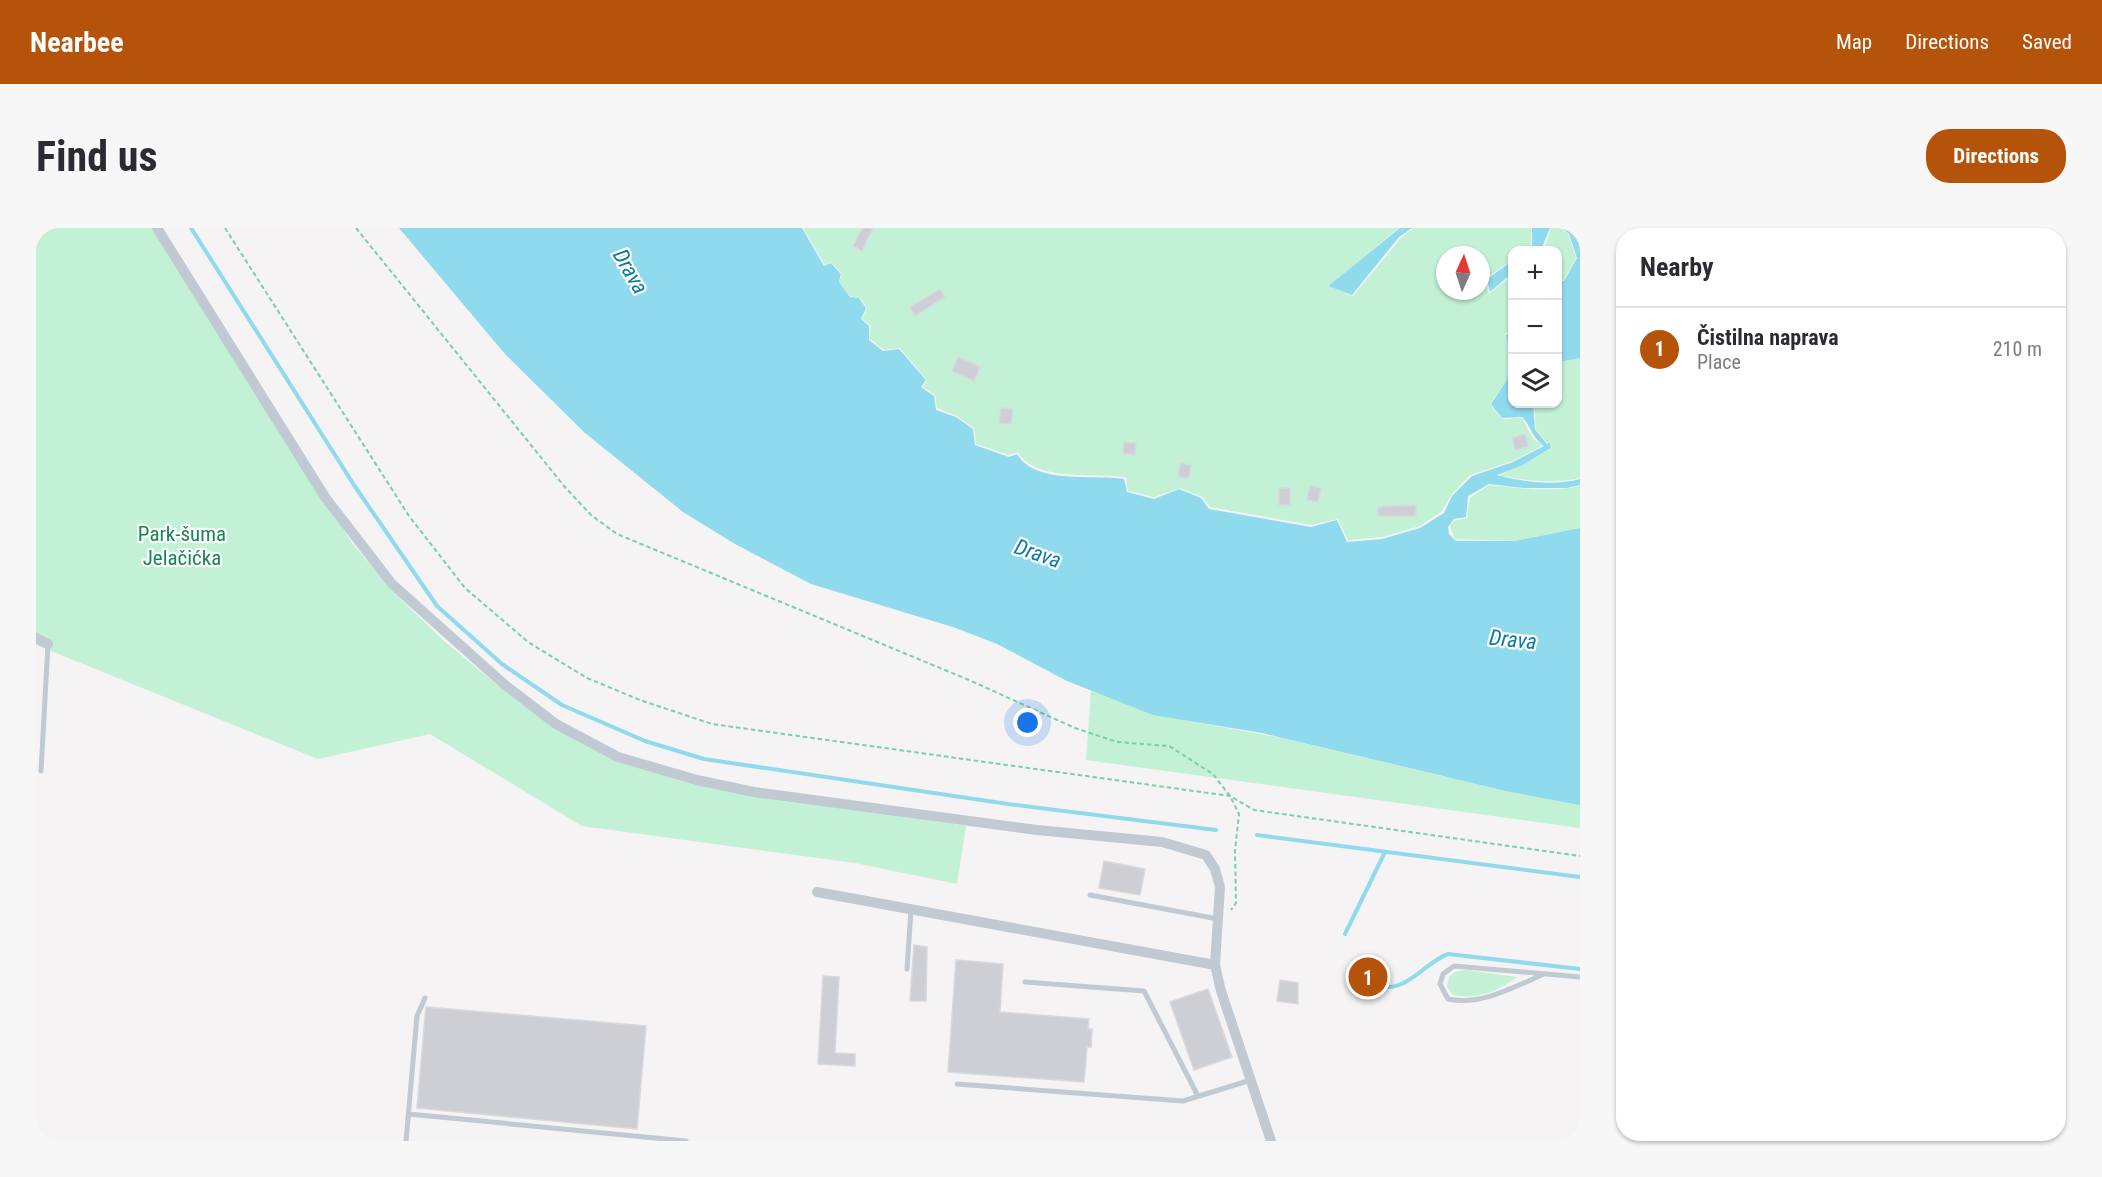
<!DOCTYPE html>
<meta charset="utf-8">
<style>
body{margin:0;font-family:"Roboto Condensed",sans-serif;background:#f7f7f7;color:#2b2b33}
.controls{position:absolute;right:18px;top:18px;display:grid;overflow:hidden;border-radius:12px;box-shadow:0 2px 4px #0004}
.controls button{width:54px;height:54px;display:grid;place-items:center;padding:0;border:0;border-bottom:2px solid #e1e1e2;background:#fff;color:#2b2b33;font:30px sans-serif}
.compass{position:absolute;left:1400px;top:18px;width:54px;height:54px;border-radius:50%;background:#fff;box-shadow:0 2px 4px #0004;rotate:3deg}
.you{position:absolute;left:992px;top:495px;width:21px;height:21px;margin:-15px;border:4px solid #fff;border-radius:50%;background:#1a73e8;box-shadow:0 0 0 9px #1a73e833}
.badge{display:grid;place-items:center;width:39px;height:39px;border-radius:50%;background:#b45309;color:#fff;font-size:20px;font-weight:700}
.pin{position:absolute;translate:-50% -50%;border:3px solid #fff;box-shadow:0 2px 6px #0006}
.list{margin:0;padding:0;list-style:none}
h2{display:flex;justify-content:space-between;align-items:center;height:78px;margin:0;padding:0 24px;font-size:26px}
h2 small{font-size:20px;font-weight:400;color:#7c7c81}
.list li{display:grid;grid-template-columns:39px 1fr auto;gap:18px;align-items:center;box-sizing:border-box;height:84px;padding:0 24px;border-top:2px solid #e1e1e2}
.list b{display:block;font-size:22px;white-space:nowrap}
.list p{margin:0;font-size:20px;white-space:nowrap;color:#7c7c81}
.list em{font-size:20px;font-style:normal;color:#7c7c81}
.icon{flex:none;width:33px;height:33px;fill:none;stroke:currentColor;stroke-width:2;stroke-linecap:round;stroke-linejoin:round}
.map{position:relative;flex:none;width:1544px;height:913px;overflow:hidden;border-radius:24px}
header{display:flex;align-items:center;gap:36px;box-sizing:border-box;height:84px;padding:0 30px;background:#b45309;color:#fff}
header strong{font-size:28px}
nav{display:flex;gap:33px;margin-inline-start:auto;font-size:21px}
.intro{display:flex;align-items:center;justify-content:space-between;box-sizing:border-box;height:144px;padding:0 36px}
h1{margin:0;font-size:42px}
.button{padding:15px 27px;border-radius:24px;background:#b45309;color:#fff;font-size:21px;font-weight:700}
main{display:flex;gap:36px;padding:0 36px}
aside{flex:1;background:#fff;border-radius:24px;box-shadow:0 2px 4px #0004}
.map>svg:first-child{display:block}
.green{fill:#c3f1d5;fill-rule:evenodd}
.water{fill:#90daee}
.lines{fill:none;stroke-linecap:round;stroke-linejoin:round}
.stream{stroke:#90daee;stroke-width:4}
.building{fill:#cdcfd5;stroke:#d7d9de;stroke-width:1.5}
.path{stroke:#7ad0a6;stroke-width:2;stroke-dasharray:4.5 3;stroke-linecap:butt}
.service{stroke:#c1cad2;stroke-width:5}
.minor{stroke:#c1cad2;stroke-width:10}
.labels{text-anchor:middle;stroke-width:4.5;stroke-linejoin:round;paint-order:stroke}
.park-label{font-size:21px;fill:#17864f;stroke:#fff}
.water-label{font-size:22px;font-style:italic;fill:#0c7c9b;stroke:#fff}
</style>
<header>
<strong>Nearbee</strong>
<nav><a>Map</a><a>Directions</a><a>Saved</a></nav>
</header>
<div class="intro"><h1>Find us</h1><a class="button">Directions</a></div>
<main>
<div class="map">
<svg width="1544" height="913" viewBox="0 0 1544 913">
<rect width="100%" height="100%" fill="#f5f3f3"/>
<path class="green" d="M0 0H120L316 315 359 366 407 412 461 457 584 534 736 569 930 598 921 656 819 635 546 598 394 506 282 531 0 417Z
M767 0H1363L1292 58 1317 68 1365 10 1378 0H1495V19L1490 22H1476V32L1449 51 1453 66 1476 47V102L1469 106 1476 144 1454 176 1466 191 1486 190 1497 211 1507 217 1477 233 1434 247 1416 266 1406 283 1384 298 1346 309 1312 312 1302 291 1275 297 1174 279 1166 269 1144 260 1118 269 1092 263 1090 249C1059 245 999 254 982 224L973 227 940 216 938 200 921 188 901 180 899 167 887 159 891 152 864 120 848 122 834 111 835 98 826 91 831 80 824 70 814 68 803 54 806 46 795 34 789 37ZM1409 27H1445V63H1409Z
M1515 0H1525L1532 6 1540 30 1528 52H1522V22H1508Z
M1544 130V250C1518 256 1489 253 1463 247L1485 238 1516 220 1514 213 1511 215 1500 201 1498 176H1522V133Z
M1453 257C1483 260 1515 265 1544 258V300L1479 313 1419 311 1414 298 1418 293 1431 290 1434 270Z
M1055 463 1148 492 1246 510 1410 549 1544 576V600L1050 532Z
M1430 742 1481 749C1463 763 1440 772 1417 767L1411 759 1413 749 1419 744Z"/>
<path class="water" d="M363 0H766L788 38 795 35 805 46 803 54 814 69 823 70 830 80 825 91 833 98V112L847 123 863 121 890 152 885 159 898 168 900 182 920 189 937 201 939 217 973 229 981 226C999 257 1057 246 1088 251L1091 264 1118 271 1143 261 1165 270 1173 281 1275 299 1301 292 1311 314 1346 311 1384 300 1408 285 1416 268 1436 248 1477 234 1508 218C1494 207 1497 201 1486 189L1466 190 1455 176 1476 144 1470 107 1476 104V176H1497L1499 201 1511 216 1514 214 1515 220 1485 238 1461 247C1487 254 1518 258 1544 251V257L1531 260H1487L1453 256 1432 268 1430 289 1418 291 1412 299 1413 306 1420 313H1479L1544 300V577L1470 563 1226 505 1117 487 1031 453 961 416 920 400 775 356 699 316 647 284 549 205 469 126Z
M1364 0H1376L1363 9 1316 67 1292 58Z
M1496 0H1514L1505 22H1493L1496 20Z
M1526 0H1544V130L1522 134V53H1528L1541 30 1533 6Z
M1476 33V45L1454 64 1451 51Z"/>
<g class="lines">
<path class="stream" d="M155 0 318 257 401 378 466 436 526 477 609 513 668 531 972 576 1180 602
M1221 607 1544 649
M1309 706 1349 624
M1352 759C1374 759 1392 733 1412 726L1544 741"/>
</g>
<path class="building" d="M826 0H837L826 23 817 18Z
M904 61 909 69 879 88 874 79Z
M922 129 944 139 938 153 916 143Z
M965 180 977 181 975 196 963 195Z
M1489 206 1492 218 1479 222 1476 210Z
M1088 214 1100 215 1099 227 1087 225Z
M1144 235 1155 237 1153 250 1142 249Z
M1274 258 1285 260 1282 274 1271 272Z
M1243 260H1254V277H1243Z
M1380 277V288H1342V279Z
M1068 633 1109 641 1104 667 1063 660Z
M878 717 891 719 890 773H874Z
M920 732 967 736 964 784 1053 791 1052 801H1056L1055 819H1051L1048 854 912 844Z
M1317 738 1350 745 1347 761 1314 754Z
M787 748 803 749 799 825 819 826V838L782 836Z
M1244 752 1262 755V776L1241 773Z
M1172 761 1196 829 1158 842 1134 774Z
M390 779 610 798 601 901 381 880Z"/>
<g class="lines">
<path class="path" d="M189 0 373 288 429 360 492 414 551 450 604 472 676 496 1194 568 1218 582 1544 628
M320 0 528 258 555 287 581 306 933 452 1039 500 1081 514 1133 518 1177 546 1194 568 1203 586 1199 622 1200 675 1195 682"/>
<path class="service" d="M5 543 12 416
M1054 667 1182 691
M871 741 875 682
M1508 746C1478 759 1445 778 1412 771L1404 756 1407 746 1418 738 1544 749
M989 754 1108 763 1162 868
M921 856 1147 873 1215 852
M373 886 650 913
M370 913 381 788 389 770"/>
<path class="minor" d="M121 0 289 269 356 356 469 457 520 496 582 529 661 552 718 564 1001 602 1126 614 1170 627 1179 641 1184 659 1179 737 1185 763 1235 913
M0 410 12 416
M781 664 1179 737"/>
</g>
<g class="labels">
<g class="park-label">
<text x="146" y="313">Park-šuma<tspan x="146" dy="24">Jelačićka</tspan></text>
</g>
<g class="water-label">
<text transform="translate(595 43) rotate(60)" y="8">Drava</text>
<text transform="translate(1002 325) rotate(19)" y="8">Drava</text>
<text transform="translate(1477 411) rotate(6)" y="8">Drava</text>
</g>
</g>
</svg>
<div class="controls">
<button>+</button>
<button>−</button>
<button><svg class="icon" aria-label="layers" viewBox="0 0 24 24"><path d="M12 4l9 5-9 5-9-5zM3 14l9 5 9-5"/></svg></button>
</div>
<svg class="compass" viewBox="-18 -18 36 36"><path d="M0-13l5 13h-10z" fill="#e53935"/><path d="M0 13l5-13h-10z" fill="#7c7c81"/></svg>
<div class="you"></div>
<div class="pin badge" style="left:1332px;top:749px">1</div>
</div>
<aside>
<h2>Nearby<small></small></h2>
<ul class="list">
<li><span class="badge">1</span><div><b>Čistilna naprava</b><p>Place</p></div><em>210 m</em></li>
</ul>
</aside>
</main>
